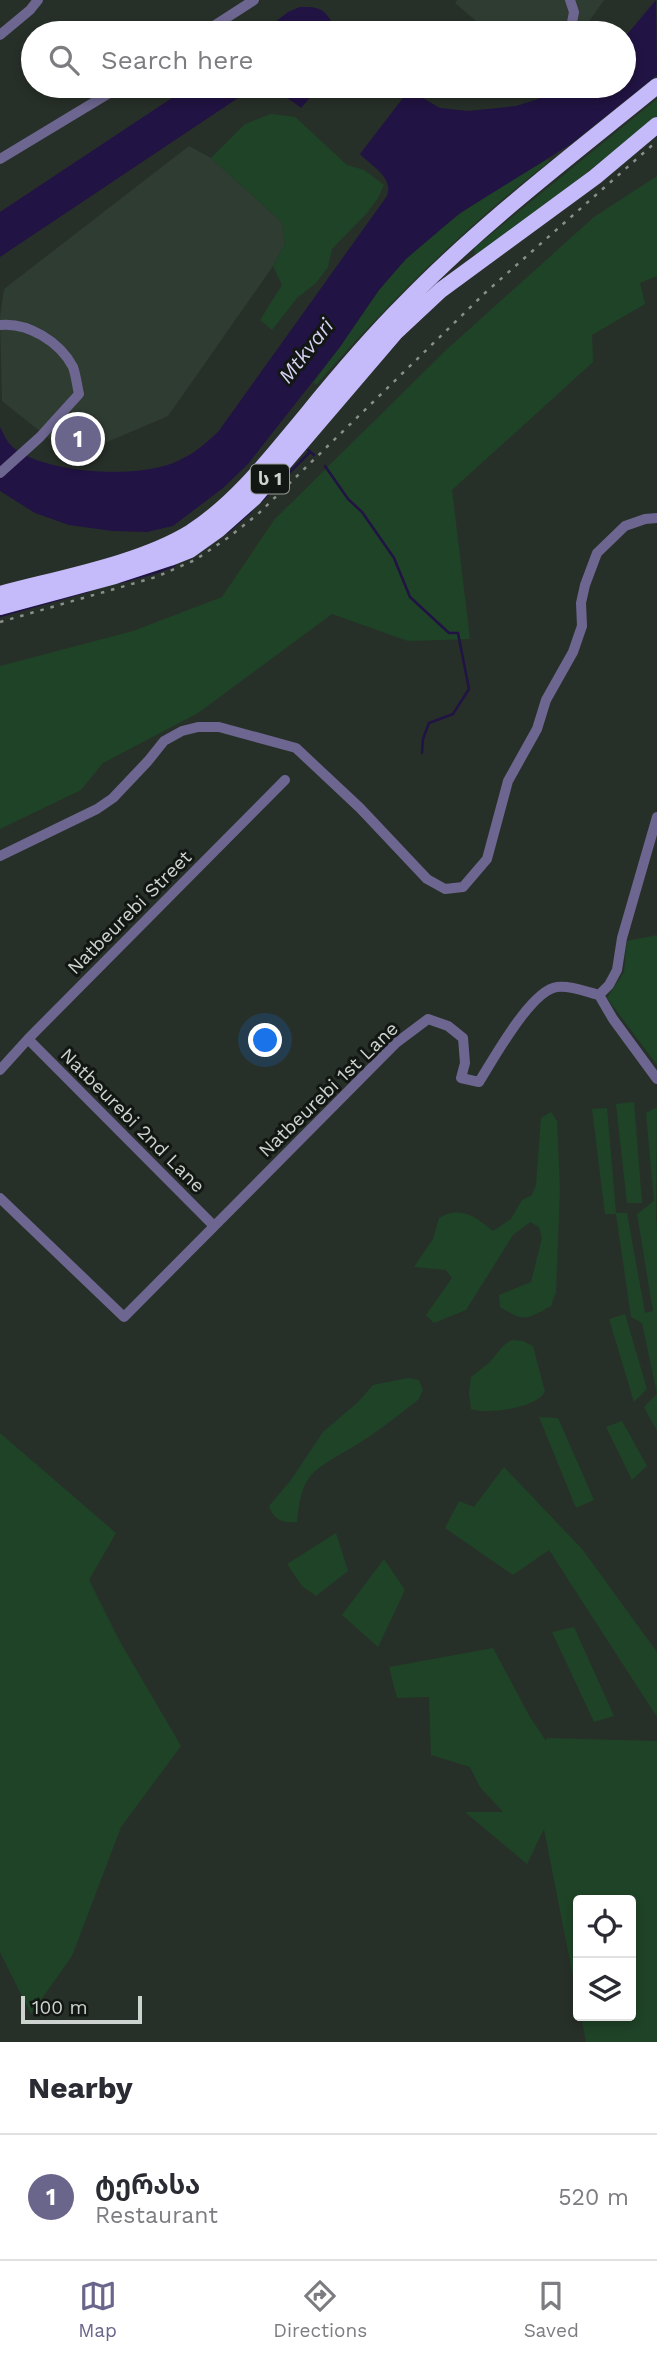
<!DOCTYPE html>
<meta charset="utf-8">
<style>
body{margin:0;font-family:"Work Sans","Noto Sans Georgian",sans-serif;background:#f2f2f3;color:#2b2b33}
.controls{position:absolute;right:21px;bottom:21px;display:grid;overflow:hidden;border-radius:7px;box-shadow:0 4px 10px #0003}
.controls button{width:63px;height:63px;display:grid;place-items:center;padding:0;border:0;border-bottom:2px solid #e1e1e2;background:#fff;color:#2b2b33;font:35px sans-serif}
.scale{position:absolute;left:21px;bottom:18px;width:121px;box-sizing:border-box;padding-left:7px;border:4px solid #cdd3ce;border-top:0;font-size:19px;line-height:24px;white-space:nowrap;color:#cdd3ce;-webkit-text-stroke:5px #131713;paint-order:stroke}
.you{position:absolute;left:266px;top:1041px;width:24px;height:24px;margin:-18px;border:5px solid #fff;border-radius:50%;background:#1a73e8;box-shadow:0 0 0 10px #1a73e833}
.badge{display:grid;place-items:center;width:46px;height:46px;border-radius:50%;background:#6a658b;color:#fff;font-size:23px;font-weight:700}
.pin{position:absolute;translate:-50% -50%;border:4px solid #fff;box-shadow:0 2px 7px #0006}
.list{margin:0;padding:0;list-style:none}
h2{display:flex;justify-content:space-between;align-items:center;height:91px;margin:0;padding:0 28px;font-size:30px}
h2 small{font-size:23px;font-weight:400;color:#7c7c81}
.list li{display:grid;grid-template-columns:46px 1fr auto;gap:21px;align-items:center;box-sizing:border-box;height:126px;padding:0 28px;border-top:2px solid #e1e1e2}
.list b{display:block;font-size:26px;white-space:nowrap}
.list p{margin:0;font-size:23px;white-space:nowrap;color:#7c7c81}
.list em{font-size:23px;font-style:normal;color:#7c7c81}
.icon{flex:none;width:38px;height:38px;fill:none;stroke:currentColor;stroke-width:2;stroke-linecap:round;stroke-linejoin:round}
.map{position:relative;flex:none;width:657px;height:2042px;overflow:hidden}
.search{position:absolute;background:#fff;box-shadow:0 4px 10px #0003;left:21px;right:21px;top:21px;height:77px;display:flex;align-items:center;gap:18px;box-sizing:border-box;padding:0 24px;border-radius:38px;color:#7c7c81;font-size:26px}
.sheet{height:217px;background:#fff}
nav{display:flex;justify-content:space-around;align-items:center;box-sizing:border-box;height:98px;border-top:2px solid #e1e1e2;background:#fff;font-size:19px;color:#7c7c81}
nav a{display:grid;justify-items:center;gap:4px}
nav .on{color:#6a658b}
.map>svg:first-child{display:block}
.built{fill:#2f3c32}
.green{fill:#1f4327}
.water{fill:#211343}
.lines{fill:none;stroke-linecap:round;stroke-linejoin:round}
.stream{stroke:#211343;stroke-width:2.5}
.minor{stroke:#6d6690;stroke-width:10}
.highway{stroke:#c5bbfa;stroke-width:16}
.rail{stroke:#89908a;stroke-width:2.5;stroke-dasharray:3.5 7;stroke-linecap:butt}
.labels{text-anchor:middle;stroke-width:6;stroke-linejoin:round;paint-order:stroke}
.shield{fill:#131713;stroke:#959b96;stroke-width:2}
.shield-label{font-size:18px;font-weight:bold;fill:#cdd3ce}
.street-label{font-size:19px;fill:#cdd3ce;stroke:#131713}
.water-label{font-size:21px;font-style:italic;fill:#d5d0f2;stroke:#131713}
</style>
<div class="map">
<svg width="657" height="2042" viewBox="0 0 657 2042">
<rect width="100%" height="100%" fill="#273028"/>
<path class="built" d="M457 0H604L581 33H490L455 3Z
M189 146 211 158 282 222 285 244 273 266 168 416 72 457 2 401 0 317 4 289Z"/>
<path class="green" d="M657 99V116L549 203 475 255 474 248Z
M271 114 295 117 347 165 364 170 384 185 378 198 367 213 332 249 328 267 316 283 297 298 272 330 260 320 282 285 273 266 285 244 282 222 211 158 245 124Z
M548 159 549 162C463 228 388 303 317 384L313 383C345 342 370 295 407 258 448 217 498 189 548 159Z
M657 176V276L640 283 645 304 592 335 593 362 452 490 470 639 408 641 332 614 198 713 103 763 81 790 0 829V666L133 631 222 597 274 520 444 352 594 217Z
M657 935V1065L607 998 624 972 627 941Z
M634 1102 642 1203H627L616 1104Z
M657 1107 656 1219 657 1228V1431L644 1407 657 1394 642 1323 631 1317 616 1214H605L592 1109 607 1108 616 1213H627L645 1313 653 1311 637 1214 654 1201 646 1113Z
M551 1112 557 1121 560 1189 556 1292 551 1306C526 1320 524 1322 500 1307L499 1295 531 1282 542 1238 539 1227 530 1222 513 1235 466 1310 434 1323 426 1315 452 1278 446 1270 414 1267 433 1239 439 1218C461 1205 476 1217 493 1231L511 1219 522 1200 532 1195 536 1185 541 1118Z
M625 1314 647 1389 634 1402 609 1319Z
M511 1340 523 1341 533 1346 545 1392C536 1408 487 1415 471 1409L469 1393 471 1377 490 1362 502 1347Z
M408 1378 419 1380 423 1390 418 1400C397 1416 374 1435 351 1448 312 1471 302 1473 297 1522 282 1523 274 1520 269 1506L291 1480 323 1432 358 1402 373 1385Z
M539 1417 558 1418 594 1500 576 1508Z
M622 1421 647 1466 632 1480 606 1427Z
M0 1433 116 1533 89 1580 119 1640 181 1746 121 1827 72 1956 31 2014 0 1952Z
M504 1467 582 1549 657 1652V1717L549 1550 513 1575 445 1528 459 1501 474 1507Z
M336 1533 348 1571 316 1596 302 1586 287 1564Z
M384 1559 405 1590 378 1647 342 1615Z
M574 1627 614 1716 594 1722 552 1632Z
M493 1648 530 1717 546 1741 547 1738 657 1741V2042H586L581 2016H631V1900H578V2002L544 1829 527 1864 465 1812H503L480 1787 470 1767 431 1755 429 1697 397 1698 389 1667Z"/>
<path class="water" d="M656 0 657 75 571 144 460 213 406 259 379 290 340 347 248 464 223 488 173 526 147 532 112 531 69 525 35 513 0 491V427C4 435 8 444 15 449 49 473 125 477 164 466 186 460 202 447 218 432L387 196C394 177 371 166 360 154L409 90 440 108 468 111 516 106 538 99 565 86H624V38Z
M300 7C326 6 326 13 338 33H261L288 12Z
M190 86H320L301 108C282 93 268 87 244 94L0 257V212Z"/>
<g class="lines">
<path class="stream" d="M308 450 314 455
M325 466 348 499 362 512 394 558 410 597 449 633H458L469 689 453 714 429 723 423 739 422 753
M261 501 310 452
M227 532 251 511
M121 582 157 572 175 565
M0 616 88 591"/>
<path class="minor" d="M203 33 254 0
M570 33 574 12 570 0
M0 35 30 10 38 0
M0 159 121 86
M0 325C28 322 60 342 73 367 76 375 77 386 79 394L40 437 0 473
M0 856 97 809 113 798 148 761 164 741 182 731 198 727H219L296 748 360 808 427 879 445 889 463 887 487 859 508 781 537 729 546 700 573 652 582 626 581 603 585 585 597 553 625 526 645 519 657 518
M599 995 609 985 617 970 622 938 657 817
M599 995 613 1019 657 1079
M28 1039 214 1226
M0 1070 28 1039 285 780
M0 1198 124 1317 396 1043 428 1019 448 1026 463 1038 465 1063 461 1078 479 1082C493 1060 531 990 557 987 569 985 587 992 599 995"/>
<path class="highway" d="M0 594C59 578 139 564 191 532 237 502 271 457 306 415 337 377 369 339 404 304 481 224 571 156 657 86
M0 607 115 576 170 558 190 550 218 530 254 498 395 333 441 290 595 177 657 125"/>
<path class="rail" d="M0 622 156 577 195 560 229 537 258 514 486 292 657 141"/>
</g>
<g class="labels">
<rect class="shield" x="251" y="464.5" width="38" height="29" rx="5"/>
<g class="shield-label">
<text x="270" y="485">ს 1</text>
</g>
<g class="street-label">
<text transform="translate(129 912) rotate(-45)" y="7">Natbeurebi Street</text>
<text transform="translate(328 1089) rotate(-44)" y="7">Natbeurebi 1st Lane</text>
<text transform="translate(133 1120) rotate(45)" y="7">Natbeurebi 2nd Lane</text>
</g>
<g class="water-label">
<text transform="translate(306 351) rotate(-52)" y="7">Mtkvari</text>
</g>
</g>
</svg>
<div class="controls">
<button><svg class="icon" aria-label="locate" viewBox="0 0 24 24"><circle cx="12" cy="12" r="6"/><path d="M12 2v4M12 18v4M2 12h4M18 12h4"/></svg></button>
<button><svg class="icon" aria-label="layers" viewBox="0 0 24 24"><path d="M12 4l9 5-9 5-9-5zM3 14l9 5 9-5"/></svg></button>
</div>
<div class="scale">100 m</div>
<div class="you"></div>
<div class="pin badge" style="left:78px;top:439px">1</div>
<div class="search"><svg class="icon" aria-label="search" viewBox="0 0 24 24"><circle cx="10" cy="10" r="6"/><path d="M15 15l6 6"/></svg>Search here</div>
</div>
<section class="sheet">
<h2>Nearby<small></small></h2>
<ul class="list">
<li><span class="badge">1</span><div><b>ტერასა</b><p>Restaurant</p></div><em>520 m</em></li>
</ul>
</section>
<nav>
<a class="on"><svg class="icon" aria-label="map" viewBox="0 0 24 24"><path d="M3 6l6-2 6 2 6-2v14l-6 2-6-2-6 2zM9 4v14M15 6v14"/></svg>Map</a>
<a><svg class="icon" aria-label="directions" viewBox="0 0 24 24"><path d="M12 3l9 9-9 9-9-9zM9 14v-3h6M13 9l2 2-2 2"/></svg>Directions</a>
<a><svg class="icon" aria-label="saved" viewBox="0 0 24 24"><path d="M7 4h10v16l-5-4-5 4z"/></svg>Saved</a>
</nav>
